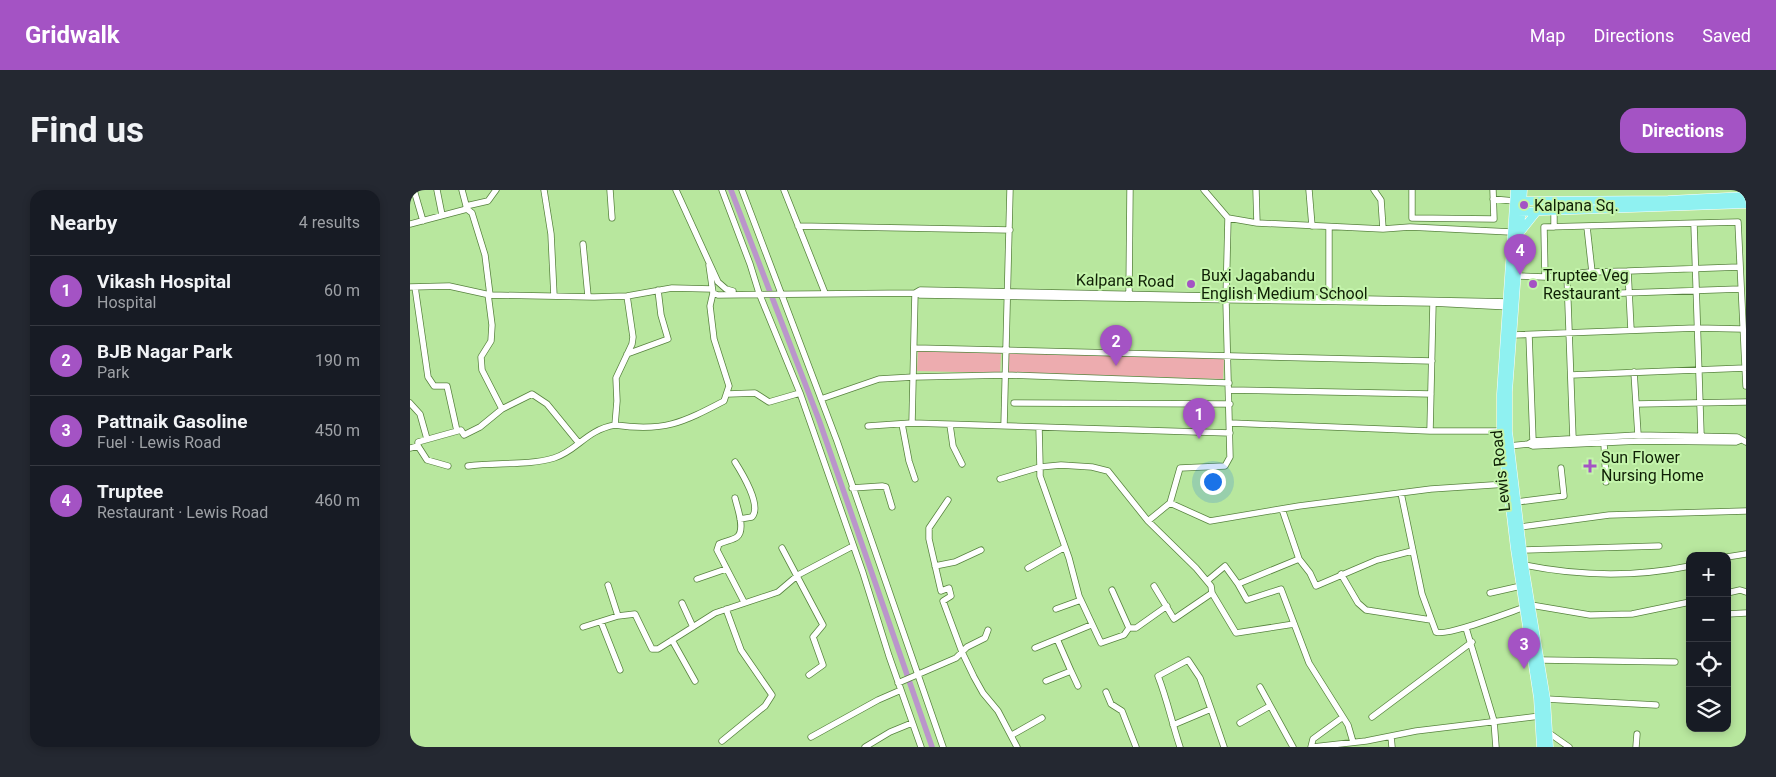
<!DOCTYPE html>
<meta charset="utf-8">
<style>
body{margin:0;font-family:Roboto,sans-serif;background:#242831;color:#f1f3f6}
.controls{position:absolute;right:15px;bottom:15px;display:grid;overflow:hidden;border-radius:10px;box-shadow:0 2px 8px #0003}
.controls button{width:45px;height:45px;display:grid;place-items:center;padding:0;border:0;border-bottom:1px solid #363941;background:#171b24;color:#f1f3f6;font:25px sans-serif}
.you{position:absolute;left:802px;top:291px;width:18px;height:18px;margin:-12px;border:4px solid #fff;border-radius:50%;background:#1a73e8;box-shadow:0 0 0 8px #1a73e833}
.badge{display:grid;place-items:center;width:32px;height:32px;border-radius:50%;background:#a453c4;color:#fff;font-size:16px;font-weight:700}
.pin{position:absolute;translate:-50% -41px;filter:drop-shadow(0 1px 2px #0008)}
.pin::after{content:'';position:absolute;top:26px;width:18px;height:15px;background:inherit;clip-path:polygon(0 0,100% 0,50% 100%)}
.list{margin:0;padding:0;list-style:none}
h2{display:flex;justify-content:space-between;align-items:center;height:65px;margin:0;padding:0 20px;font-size:21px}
h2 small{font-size:16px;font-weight:400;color:#9ea1a6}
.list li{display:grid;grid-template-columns:32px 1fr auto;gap:15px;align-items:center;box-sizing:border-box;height:70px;padding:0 20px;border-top:1px solid #363941}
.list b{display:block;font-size:19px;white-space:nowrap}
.list p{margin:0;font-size:16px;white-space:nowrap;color:#9ea1a6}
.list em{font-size:16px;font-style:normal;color:#9ea1a6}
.icon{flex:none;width:28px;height:28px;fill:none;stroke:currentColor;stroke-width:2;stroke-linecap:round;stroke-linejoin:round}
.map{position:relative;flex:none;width:1336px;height:557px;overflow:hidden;border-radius:15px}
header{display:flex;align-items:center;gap:30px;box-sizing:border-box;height:70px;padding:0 25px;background:#a453c4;color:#fff}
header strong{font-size:24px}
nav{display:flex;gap:28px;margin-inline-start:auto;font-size:18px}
.intro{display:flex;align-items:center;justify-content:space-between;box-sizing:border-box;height:120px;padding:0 30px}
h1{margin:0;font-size:35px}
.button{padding:12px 22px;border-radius:15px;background:#a453c4;color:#fff;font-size:18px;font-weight:700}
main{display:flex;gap:30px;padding:0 30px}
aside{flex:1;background:#171b24;border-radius:15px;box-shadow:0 2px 8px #0003}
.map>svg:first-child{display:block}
.green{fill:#edacaf}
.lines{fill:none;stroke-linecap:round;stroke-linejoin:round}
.canal{stroke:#ba95cb;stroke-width:5.5}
.minor-casing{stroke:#58833f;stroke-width:7}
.major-casing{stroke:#fff;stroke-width:9}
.minor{stroke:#fff;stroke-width:5.5}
.major{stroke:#8ff1f1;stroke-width:8}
.poi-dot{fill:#a453c4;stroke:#c4f4ab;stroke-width:2}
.labels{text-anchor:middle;stroke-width:4;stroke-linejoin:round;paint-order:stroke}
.poi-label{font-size:16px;fill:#0f2005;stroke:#c4f4ab;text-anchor:start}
.street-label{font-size:16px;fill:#0f2005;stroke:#c4f4ab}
</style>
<header>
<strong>Gridwalk</strong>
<nav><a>Map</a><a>Directions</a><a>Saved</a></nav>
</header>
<div class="intro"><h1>Find us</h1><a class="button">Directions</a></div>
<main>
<aside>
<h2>Nearby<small>4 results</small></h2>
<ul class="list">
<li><span class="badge">1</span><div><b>Vikash Hospital</b><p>Hospital</p></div><em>60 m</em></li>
<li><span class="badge">2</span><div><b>BJB Nagar Park</b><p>Park</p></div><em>190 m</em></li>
<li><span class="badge">3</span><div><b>Pattnaik Gasoline</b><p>Fuel · Lewis Road</p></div><em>450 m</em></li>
<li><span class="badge">4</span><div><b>Truptee</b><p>Restaurant · Lewis Road</p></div><em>460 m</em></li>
</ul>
</aside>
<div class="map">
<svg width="1336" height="557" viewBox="0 0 1336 557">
<rect width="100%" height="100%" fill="#b8e79e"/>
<path class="green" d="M508 161 591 163 590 183 507 181Z
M599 163 814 168 813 189 598 183Z"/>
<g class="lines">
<path class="canal" d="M321 0 409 230 522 557"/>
<g class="minor-casing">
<path id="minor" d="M4 0 13 31
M27 0 32 25
M52 0 57 19
M134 0 141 44 144 106
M200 0 202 28
M266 0 308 92 316 99 323 101
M312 0 340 74 349 103 390 203 453 383 479 466 511 557
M332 0 427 251 533 557
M374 0 415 103
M794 0 818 28 847 33 973 39 971 10 964 0
M846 0 847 33
M899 0 902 36
M1002 0V28L1084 29 1083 0
M1083 9 1104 11
M56 16 78 11 86 0
M818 28 816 111 820 267 815 276 770 278 760 313 800 331 889 316 1021 299 1097 294
M0 34 57 19 62 23 75 65 80 105
M1284 34 1291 245
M388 36 600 40
M1144 37V20
M973 39 1000 37 1101 42
M173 54 178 106
M1218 81 1329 77
M1182 82 1218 81 1221 140
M1108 86 1135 87 1134 37 1328 32 1336 196
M1157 86 1163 249
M1135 87C1151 87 1165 83 1182 82L1177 37
M0 97 39 96 80 105 184 107 217 106 262 98 302 99
M5 97 18 187 24 196H37L47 241
M303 103 308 105 505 103 510 100 1100 112
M505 103 510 105 1023 113 1100 117
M78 104 82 135 81 151 71 167 72 180 92 219
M719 104 720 0
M1157 105 1330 99
M919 107V37
M1103 145 1286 138 1332 139
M1119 145 1123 251
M505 158 1022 171
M217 164 258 149 251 125 248 100
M1224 182 1228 245
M1161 185 1335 178
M819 200 1021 204
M318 204 345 203 359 212 390 203
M411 209 469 189 504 187 596 185 819 193
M0 213 10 224 17 249
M604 213 820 214
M1226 214 1336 212
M502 233 505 103
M820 233 1020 241H1091
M492 234 499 271 505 289
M205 235C254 242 272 233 314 211L319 196 304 149 300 116 303 103 299 75
M540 235 543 256 552 274
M458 236 502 233 820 243
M594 236 600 0
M629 237 630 277 651 275 682 277 698 281 738 331 786 378 801 396 802 403 826 443 884 434
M1020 241 1023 113
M1194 253 1196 292
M1118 254 1123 256 1229 251 1326 252 1331 250
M8 256 17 270 38 276
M1099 256 1118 254 1123 251 1228 245 1327 247 1336 252
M0 258 8 256V252L51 240 54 245 70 237 92 219 122 204 137 214 168 252
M325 272C332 283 352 316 342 327L330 329
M58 276C86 272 117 276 144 268 167 261 176 240 205 235L207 211 206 188 222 154 223 147 217 106
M590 289 630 277V286L659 368 669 406 691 453 714 445 719 438
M442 298 472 296 476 297 482 317
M991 303 1012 404 1026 442C1036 447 1100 422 1115 417
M325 308C327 317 336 340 327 347 323 350 315 351 309 354L307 360 334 412
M538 310 519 338V349L531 401 539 398 541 406 533 411 552 462 564 487 573 503 588 521 607 557
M1107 312 1154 306 1151 278
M872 319 889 369 900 383 906 396 967 370 1002 361
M738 331 760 313
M1110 337 1199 325 1336 321
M372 358 413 435 403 447 413 475 399 485
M1112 360 1249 356
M1317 367 1336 364
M889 369 828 394 837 410 871 399 899 473 938 535 943 552
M1114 375C1168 386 1226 387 1280 376
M525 376 545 372 571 360
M618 378 655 357
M931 384 948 413 956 420 1021 430
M287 389 316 379
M797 391 815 376 828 394
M198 395 208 426
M744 396 764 429 802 403
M702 400 719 438H726L757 416
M1080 403 1111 396
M1317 403 1330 400 1336 402
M272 413 283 437
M1121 415 1180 425 1222 424 1280 412
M646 419 671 410
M1317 424 1336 423
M191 432 210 480
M173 437 208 426 225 424 242 459H248L305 423 368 402 388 385 443 356
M1056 438 1084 531 1086 557
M262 450 285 491
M625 458 647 449
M1130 470 1265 472
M661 481 668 496
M636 491 661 481 647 449 681 435
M488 493 546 468 557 457 575 448 578 440
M850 497 883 557
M696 502 701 514 712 521 726 557
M1136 509 1246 515
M801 519 814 557
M962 527 1062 452
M830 533 860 516
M763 535 801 519 790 488 778 470 748 486C757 509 762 533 770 557
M1139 543 1159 557
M602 545 632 528
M981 546 982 557
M401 547 468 510 491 500
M312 551 355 516 362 505 331 460 316 419
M455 557 480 542 502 533
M901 557 903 549 933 527
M903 557 956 551 1006 541 1130 526
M1226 557 1227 544"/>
</g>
<g class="major-casing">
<path id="major" d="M1105 0 1091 204V241L1105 359 1128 508 1131 557
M1113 0 1098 202V241L1114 375 1136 509 1139 557
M1108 11 1258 10 1336 6
M1108 22 1336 14
M1112 40 1128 20"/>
</g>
<use href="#minor" class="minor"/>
<use href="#major" class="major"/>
</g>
<g class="poi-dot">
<circle cx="1114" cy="15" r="5"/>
<circle cx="781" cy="94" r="5"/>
<circle cx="1123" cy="94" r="5"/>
<path d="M1177.5 268.5h5v5h5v5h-5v5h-5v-5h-5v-5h5z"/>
</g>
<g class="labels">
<g class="poi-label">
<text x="1124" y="21">Kalpana Sq.</text>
<text x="791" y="91">Buxi Jagabandu<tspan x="791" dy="18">English Medium School</tspan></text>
<text x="1133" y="91">Truptee Veg<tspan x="1133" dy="18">Restaurant</tspan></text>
<text x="1191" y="273">Sun Flower<tspan x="1191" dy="18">Nursing Home</tspan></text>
</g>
<g class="street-label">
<text transform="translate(715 90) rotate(1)" y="6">Kalpana Road</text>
<text transform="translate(1090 281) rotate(-96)" y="6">Lewis Road</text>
</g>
</g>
</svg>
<div class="controls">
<button>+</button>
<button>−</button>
<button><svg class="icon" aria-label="locate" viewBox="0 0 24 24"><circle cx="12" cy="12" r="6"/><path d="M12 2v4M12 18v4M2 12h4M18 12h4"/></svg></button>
<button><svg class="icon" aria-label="layers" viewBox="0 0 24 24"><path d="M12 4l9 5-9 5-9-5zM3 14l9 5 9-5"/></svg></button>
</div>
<div class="you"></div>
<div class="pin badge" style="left:789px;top:249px">1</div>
<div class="pin badge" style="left:706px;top:176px">2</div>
<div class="pin badge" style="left:1114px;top:479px">3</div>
<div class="pin badge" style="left:1110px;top:85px">4</div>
</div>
</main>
